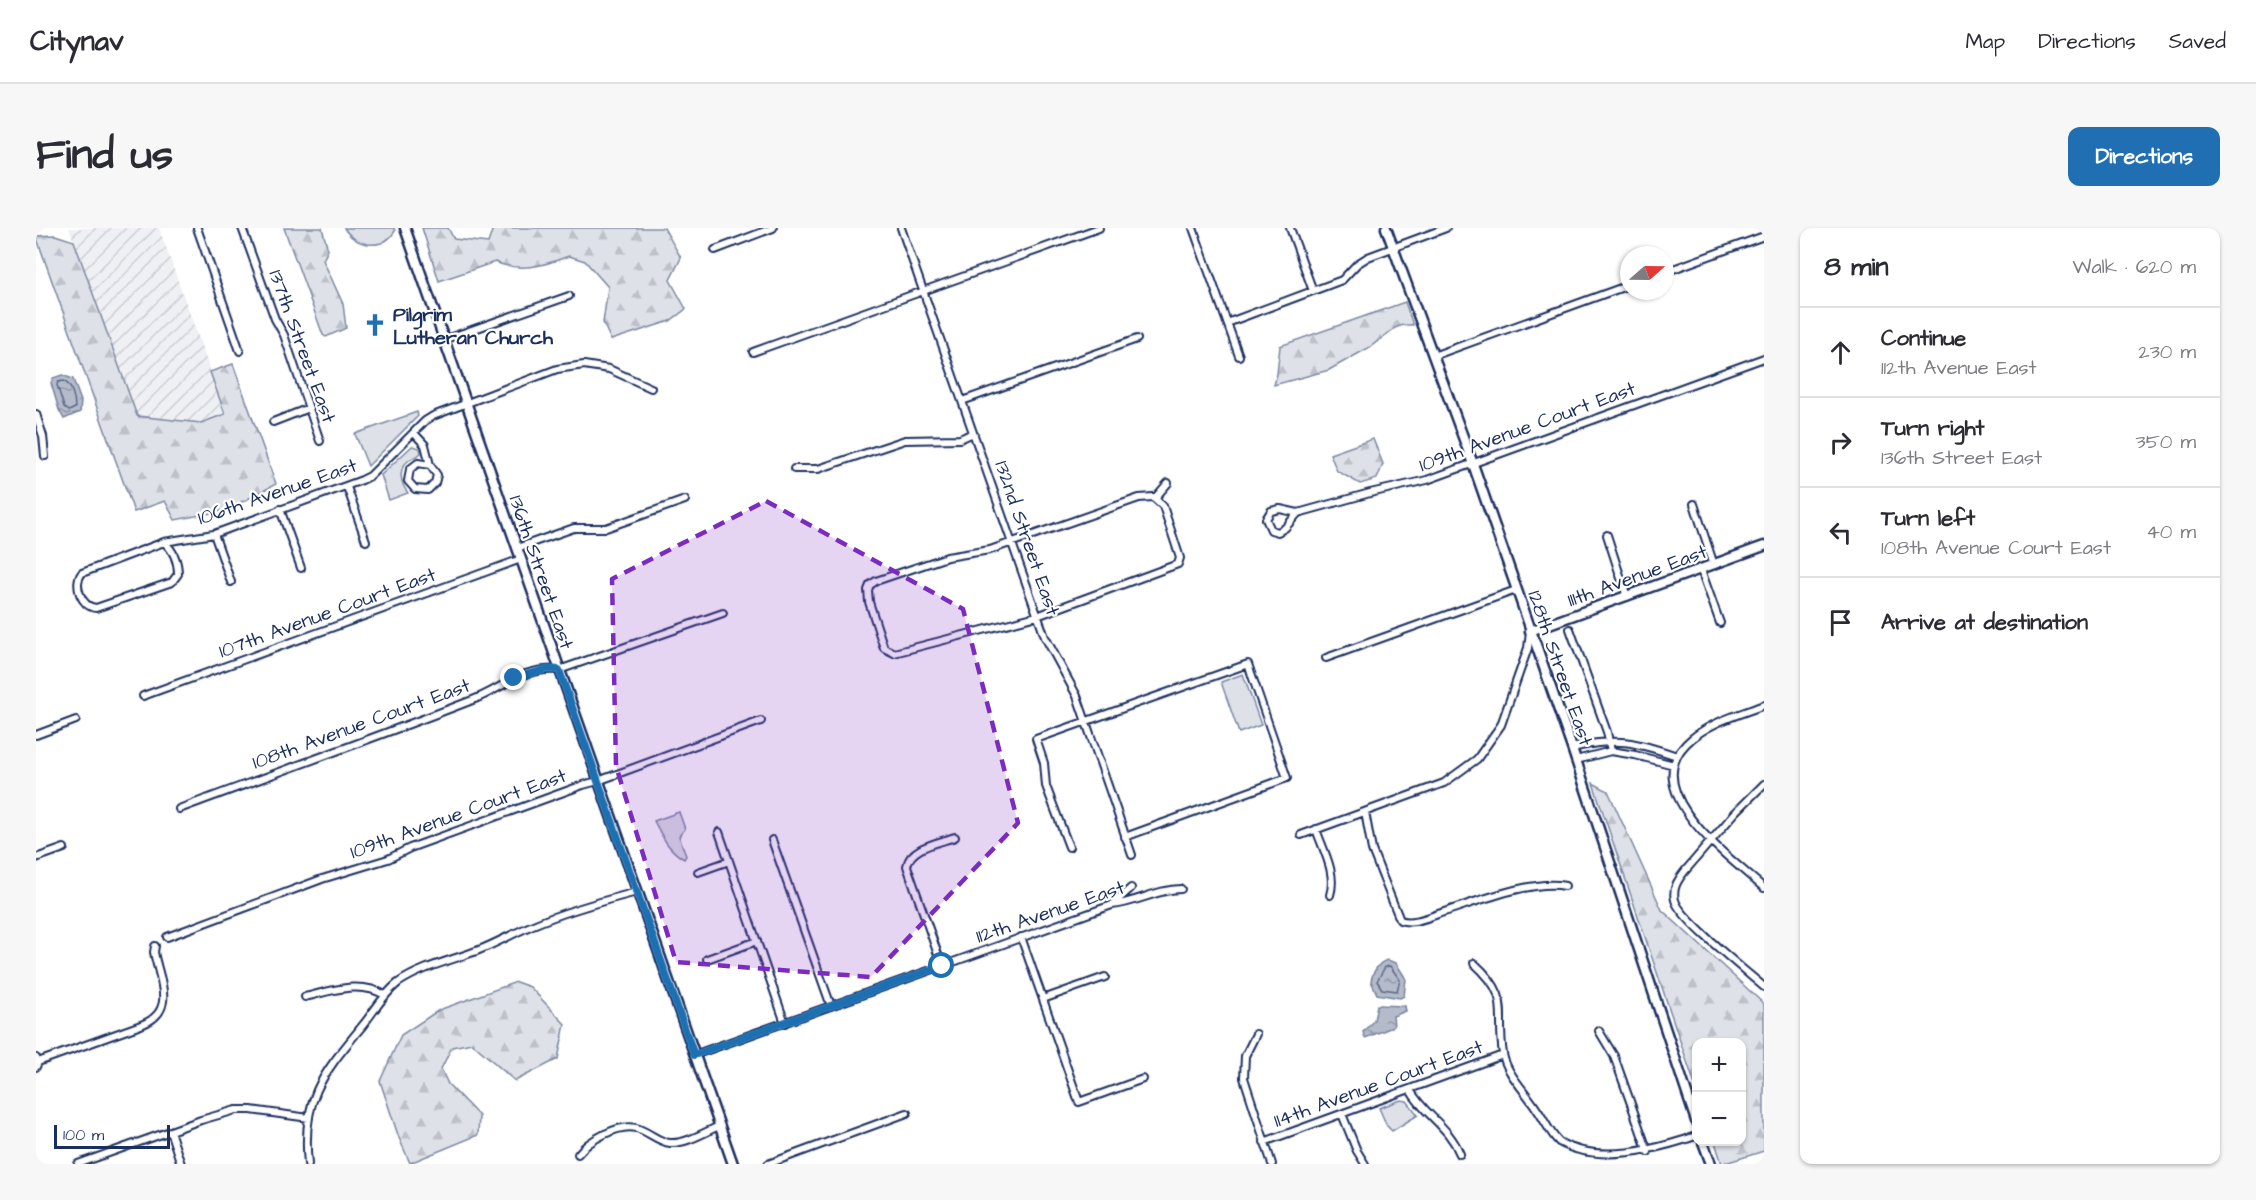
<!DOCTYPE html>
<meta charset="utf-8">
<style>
body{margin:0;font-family:"Architects Daughter",sans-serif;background:#f7f7f7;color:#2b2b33}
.controls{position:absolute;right:18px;bottom:18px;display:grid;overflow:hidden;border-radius:12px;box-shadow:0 2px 4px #0004}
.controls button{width:54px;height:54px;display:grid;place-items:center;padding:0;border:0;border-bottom:2px solid #e1e1e2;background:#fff;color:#2b2b33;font:30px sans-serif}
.compass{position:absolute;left:1584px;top:18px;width:54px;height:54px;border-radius:50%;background:#fff;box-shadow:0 2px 4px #0004;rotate:70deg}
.scale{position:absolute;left:18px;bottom:15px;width:116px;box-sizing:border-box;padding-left:6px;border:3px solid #1b2f5e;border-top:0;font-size:16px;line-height:21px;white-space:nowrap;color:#1b2f5e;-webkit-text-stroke:4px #fff;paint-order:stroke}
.stop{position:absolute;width:18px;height:18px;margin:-14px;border:4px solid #1f6fb2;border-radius:50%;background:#fff}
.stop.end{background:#1f6fb2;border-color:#fff;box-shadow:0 2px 6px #0008}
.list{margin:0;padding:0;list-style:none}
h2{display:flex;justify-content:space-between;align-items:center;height:78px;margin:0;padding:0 24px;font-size:26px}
h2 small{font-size:20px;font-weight:400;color:#7c7c81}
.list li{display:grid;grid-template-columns:39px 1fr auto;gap:18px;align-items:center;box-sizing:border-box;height:90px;padding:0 24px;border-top:2px solid #e1e1e2}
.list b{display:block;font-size:22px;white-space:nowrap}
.list p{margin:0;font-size:20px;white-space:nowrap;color:#7c7c81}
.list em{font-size:20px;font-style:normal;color:#7c7c81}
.icon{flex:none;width:33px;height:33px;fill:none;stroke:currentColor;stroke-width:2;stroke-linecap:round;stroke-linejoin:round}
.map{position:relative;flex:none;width:1728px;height:936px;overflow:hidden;border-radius:12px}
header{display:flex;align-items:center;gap:36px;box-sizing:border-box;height:84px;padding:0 30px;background:#fff;border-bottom:2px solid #e1e1e2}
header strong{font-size:28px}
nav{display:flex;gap:33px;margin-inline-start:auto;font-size:21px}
.intro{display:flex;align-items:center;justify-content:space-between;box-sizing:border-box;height:144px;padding:0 36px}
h1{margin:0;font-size:42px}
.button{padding:15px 27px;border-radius:12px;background:#1f6fb2;color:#fff;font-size:21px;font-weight:700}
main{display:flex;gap:36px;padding:0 36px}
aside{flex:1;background:#fff;border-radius:12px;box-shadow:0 2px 4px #0004}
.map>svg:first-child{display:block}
.industrial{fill:url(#industrial-furrows)}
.green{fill:#dee1e7;stroke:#7c88a2;stroke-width:1.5}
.forest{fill:url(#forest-firs);stroke:#7c88a2;stroke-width:1.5}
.water{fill:url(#water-ripples);stroke:#77839f;stroke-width:1.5}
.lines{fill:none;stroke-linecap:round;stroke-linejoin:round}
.shore{stroke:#596789;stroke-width:1.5}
.minor-casing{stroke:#1b2f5e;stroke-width:10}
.tertiary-casing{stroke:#1b2f5e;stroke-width:13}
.minor{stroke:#fff;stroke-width:6}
.tertiary{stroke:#fff;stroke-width:8}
.route{stroke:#1f6fb2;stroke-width:8}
.marked{fill:#7b2cbf;fill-opacity:0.2;stroke:#7b2cbf;stroke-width:4.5;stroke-dasharray:12 8;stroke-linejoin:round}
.labels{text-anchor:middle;stroke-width:4.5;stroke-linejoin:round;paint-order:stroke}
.poi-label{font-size:20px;font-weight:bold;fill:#1b2f5e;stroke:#fff;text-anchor:start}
.street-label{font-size:20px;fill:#1b2f5e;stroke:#fff}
</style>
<header>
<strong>Citynav</strong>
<nav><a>Map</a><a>Directions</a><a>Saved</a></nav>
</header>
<div class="intro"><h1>Find us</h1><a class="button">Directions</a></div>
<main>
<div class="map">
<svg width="1728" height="936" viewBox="0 0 1728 936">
<defs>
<pattern id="industrial-furrows" width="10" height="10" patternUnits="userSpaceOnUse" patternTransform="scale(1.5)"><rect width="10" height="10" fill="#eff0f4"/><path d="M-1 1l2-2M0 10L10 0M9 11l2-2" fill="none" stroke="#ccced4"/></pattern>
<pattern id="forest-firs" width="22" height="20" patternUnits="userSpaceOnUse" patternTransform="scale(1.5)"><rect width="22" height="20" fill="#dee1e7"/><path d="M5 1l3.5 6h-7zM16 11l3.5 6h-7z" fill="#bec1c9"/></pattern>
<pattern id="water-ripples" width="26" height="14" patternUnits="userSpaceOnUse" patternTransform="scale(1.5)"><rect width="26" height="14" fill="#b5bbca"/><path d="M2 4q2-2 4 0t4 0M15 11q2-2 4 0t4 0" fill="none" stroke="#9298a7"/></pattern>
</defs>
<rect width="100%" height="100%" fill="#fff"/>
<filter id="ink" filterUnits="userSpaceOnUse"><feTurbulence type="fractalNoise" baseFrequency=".0167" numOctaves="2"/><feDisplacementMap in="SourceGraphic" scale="12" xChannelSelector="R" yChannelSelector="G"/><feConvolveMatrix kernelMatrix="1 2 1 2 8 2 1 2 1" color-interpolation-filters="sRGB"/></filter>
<g filter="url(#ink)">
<path class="industrial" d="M33 0H123L190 186 110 215Z"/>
<path class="green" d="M308 0H358L359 3C346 24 319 18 308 0Z
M381 184 382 188 332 238 319 206Z
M376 218 384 220 385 225C381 229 377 229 372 233 361 242 365 256 372 265L353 272 345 247Z
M1207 446 1225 497 1203 505 1185 454Z
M643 584 649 601 643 608 650 628 648 631C632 622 626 608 618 593Z
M1365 872 1371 873 1382 887 1356 903 1351 898 1343 880Z"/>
<path class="forest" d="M248 0H286L292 22 287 32 307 76 310 100 290 109 287 107Z
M386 0H412L418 11 452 15 457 0H628L645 30 634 52 650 81 634 93 575 112 567 95 572 59 549 33 533 28C509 37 485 45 459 34L403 53Z
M19 7 38 13 101 188 165 195 189 186 174 144 197 136 240 256 191 282 139 292 129 273 98 284 0 8Z
M1369 74 1377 97H1367L1359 100 1334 119 1293 142 1238 157 1241 146 1244 118Z
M1337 211 1347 236 1341 251 1324 256 1301 243 1294 226Z
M1557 555 1572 563 1626 682 1728 776V923L1686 936 1679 914H1706V814H1660V860Z
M480 754 494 759 529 796 522 831 479 853 436 815 416 819 405 841 412 856 443 888 442 907 374 935 363 910 344 853 365 807 403 782Z"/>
<path class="water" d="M26 147 37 151 45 173 44 184 28 191 23 182 15 155 17 150Z
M1351 732 1360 735 1370 751 1368 768 1364 770 1341 766 1335 753C1336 745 1342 735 1351 732Z
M1341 777 1369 778 1370 783 1357 788 1358 798 1354 800 1329 810 1327 804 1338 792Z"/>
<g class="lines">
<path class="shore" d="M27 153C36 156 39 171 39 180L33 183 28 179 21 157 22 154Z
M1354 738 1364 752 1361 763 1346 761 1341 753 1349 739Z"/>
<g class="minor-casing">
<path id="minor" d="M161 0 204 123
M206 0 239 91 248 107 284 213
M865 0 1009 409 1041 468 1096 627
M1157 0 1203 128
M1254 0 1277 63
M679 22 737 0
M1629 44 1728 8
M1191 95 1306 52 1321 36 1332 29 1410 0
M407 112 533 68
M717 124 1063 0
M1397 128 1593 57
M926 173 1101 111
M0 186 7 208 9 228
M237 194 273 180
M378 205 389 217 394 237 382 235 374 241 372 253 379 261 392 262 399 255 401 247 394 237
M758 241H782L869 212 924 211 937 205
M311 259 330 313
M1117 269 1127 278 1144 330 1142 336 1001 388 858 425 848 420 833 374 832 362 834 357 840 353 911 329 954 322 1103 270Z
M1119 270 1132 255
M1658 276 1678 337
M244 281 265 340
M1262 285 1244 281 1235 283 1230 291 1235 302 1242 304 1249 300 1262 285 1334 265 1391 252 1728 130
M178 306 195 354
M1571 307 1591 369
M128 314C137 322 142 334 142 346L136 354 60 380C45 379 37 356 46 345L128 314 178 306 326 252 334 248 389 193 397 188 521 141 548 137 573 141 615 160
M481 320 538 300H570L649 272
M1665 342 1684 395
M1534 401 1571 504 1575 523
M1290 430 1480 362
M107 468 485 331
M1728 477C1702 487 1670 495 1650 516 1602 565 1696 631 1728 660
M0 507 40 492
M1536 520C1582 509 1597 513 1641 528
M1540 532 1575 523 1599 527 1638 537
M1728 556 1699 585 1649 643C1642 652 1636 660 1639 672 1643 690 1711 744 1728 759
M143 581C240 545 338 510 434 473 468 461 483 439 523 442L687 385
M1329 584 1336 622 1364 692C1377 697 1395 688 1408 684 1440 674 1497 651 1529 658
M1280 601C1287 622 1301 645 1294 667
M683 604 749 795
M1265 607 1408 555 1441 531 1465 497 1492 420 1494 403
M736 612 795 778
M1033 619 1010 558 1008 535 1000 511 1212 436 1251 550 1089 609
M0 630 28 620
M662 644 693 633
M1076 677 1095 660
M131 709 286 651 352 631 374 620 547 557 562 553 725 493
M985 709 1043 874 1107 851
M671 731 721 713
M1438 735C1477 770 1460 783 1467 826 1470 845 1490 864 1500 880 1508 891 1513 904 1523 914 1561 936 1619 922 1660 908
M906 738 871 638C874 619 902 615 919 609
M269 769C295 763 324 752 349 767
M1007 771 1069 749
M1563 803 1578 828 1612 924
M1220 806 1209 828 1208 850 1236 936
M658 827 1076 677C1100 675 1121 661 1145 661
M0 830 2 834 0 839
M2 834 105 797C142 783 123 752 118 724L119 718
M1374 862C1389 888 1412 897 1424 926
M1306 886 1321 923 1329 936
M134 903 145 936
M1228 914 1467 827
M542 926C553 912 582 896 600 900 612 903 622 914 634 915 650 916 669 904 683 898
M42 936 165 892 200 882H215L273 890
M272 936C265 869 288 845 327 797 339 782 347 767 362 755 385 739 417 732 443 722 461 715 478 705 497 697 530 683 566 673 601 664
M732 936 871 885"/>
</g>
<g class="tertiary-casing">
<path id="tertiary" d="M369 0 697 936
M1350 0 1437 236 1536 520 1660 893
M1494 403 1728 318
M1667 914 1675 936"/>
</g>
<use href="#minor" class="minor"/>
<use href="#tertiary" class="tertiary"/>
</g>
</g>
<g class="lines" filter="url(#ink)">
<path class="route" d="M478 450 512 441 523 442 658 827 906 738"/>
</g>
<path class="marked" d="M730 273 927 381 982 595 835 749 640 734 580 538 576 351Z"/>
<defs>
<g id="church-bare" transform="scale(1.8)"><path d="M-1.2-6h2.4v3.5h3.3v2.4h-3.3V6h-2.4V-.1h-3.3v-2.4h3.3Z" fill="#1f6fb2" stroke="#fff" stroke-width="2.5" paint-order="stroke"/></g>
</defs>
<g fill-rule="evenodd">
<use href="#church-bare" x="339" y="97"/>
</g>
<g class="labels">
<g class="poi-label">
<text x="357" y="93">Pilgrim<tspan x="357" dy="23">Lutheran Church</tspan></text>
</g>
<g class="street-label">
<text transform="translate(267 118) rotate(70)" y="7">137th Street East</text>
<text transform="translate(1491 198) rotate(-20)" y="7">109th Avenue Court East</text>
<text transform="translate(241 263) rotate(-19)" y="7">106th Avenue East</text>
<text transform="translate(992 310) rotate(71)" y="7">132nd Street East</text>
<text transform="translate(506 344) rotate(71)" y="7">136th Street East</text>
<text transform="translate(1601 347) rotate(-20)" y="7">111th Avenue East</text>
<text transform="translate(291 384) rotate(-20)" y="7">107th Avenue Court East</text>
<text transform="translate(1525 440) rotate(71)" y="7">128th Street East</text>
<text transform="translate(325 495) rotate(-20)" y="7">108th Avenue Court East</text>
<text transform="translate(422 585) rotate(-20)" y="7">109th Avenue Court East</text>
<text transform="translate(1014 683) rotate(-19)" y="7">112th Avenue East</text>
<text transform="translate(1342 855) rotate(-20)" y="7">114th Avenue Court East</text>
</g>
</g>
</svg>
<div class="controls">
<button>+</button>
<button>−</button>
</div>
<svg class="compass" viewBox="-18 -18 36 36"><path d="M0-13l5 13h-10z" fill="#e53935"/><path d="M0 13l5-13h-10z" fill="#7c7c81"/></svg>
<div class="scale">100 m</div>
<div class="stop" style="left:906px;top:738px"></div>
<div class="stop end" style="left:478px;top:450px"></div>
</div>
<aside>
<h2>8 min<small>Walk · 620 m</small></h2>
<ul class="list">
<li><svg class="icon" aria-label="ahead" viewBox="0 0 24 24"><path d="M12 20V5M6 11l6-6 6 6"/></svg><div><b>Continue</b><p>112th Avenue East</p></div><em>230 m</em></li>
<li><svg class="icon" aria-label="right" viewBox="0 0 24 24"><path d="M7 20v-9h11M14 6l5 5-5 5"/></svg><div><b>Turn right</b><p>136th Street East</p></div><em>350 m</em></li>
<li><svg class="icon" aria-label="left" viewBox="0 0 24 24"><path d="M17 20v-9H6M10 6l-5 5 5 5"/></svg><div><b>Turn left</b><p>108th Avenue Court East</p></div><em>40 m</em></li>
<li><svg class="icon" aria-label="arrive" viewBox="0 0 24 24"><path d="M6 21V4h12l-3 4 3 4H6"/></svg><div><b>Arrive at destination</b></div></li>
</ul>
</aside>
</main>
